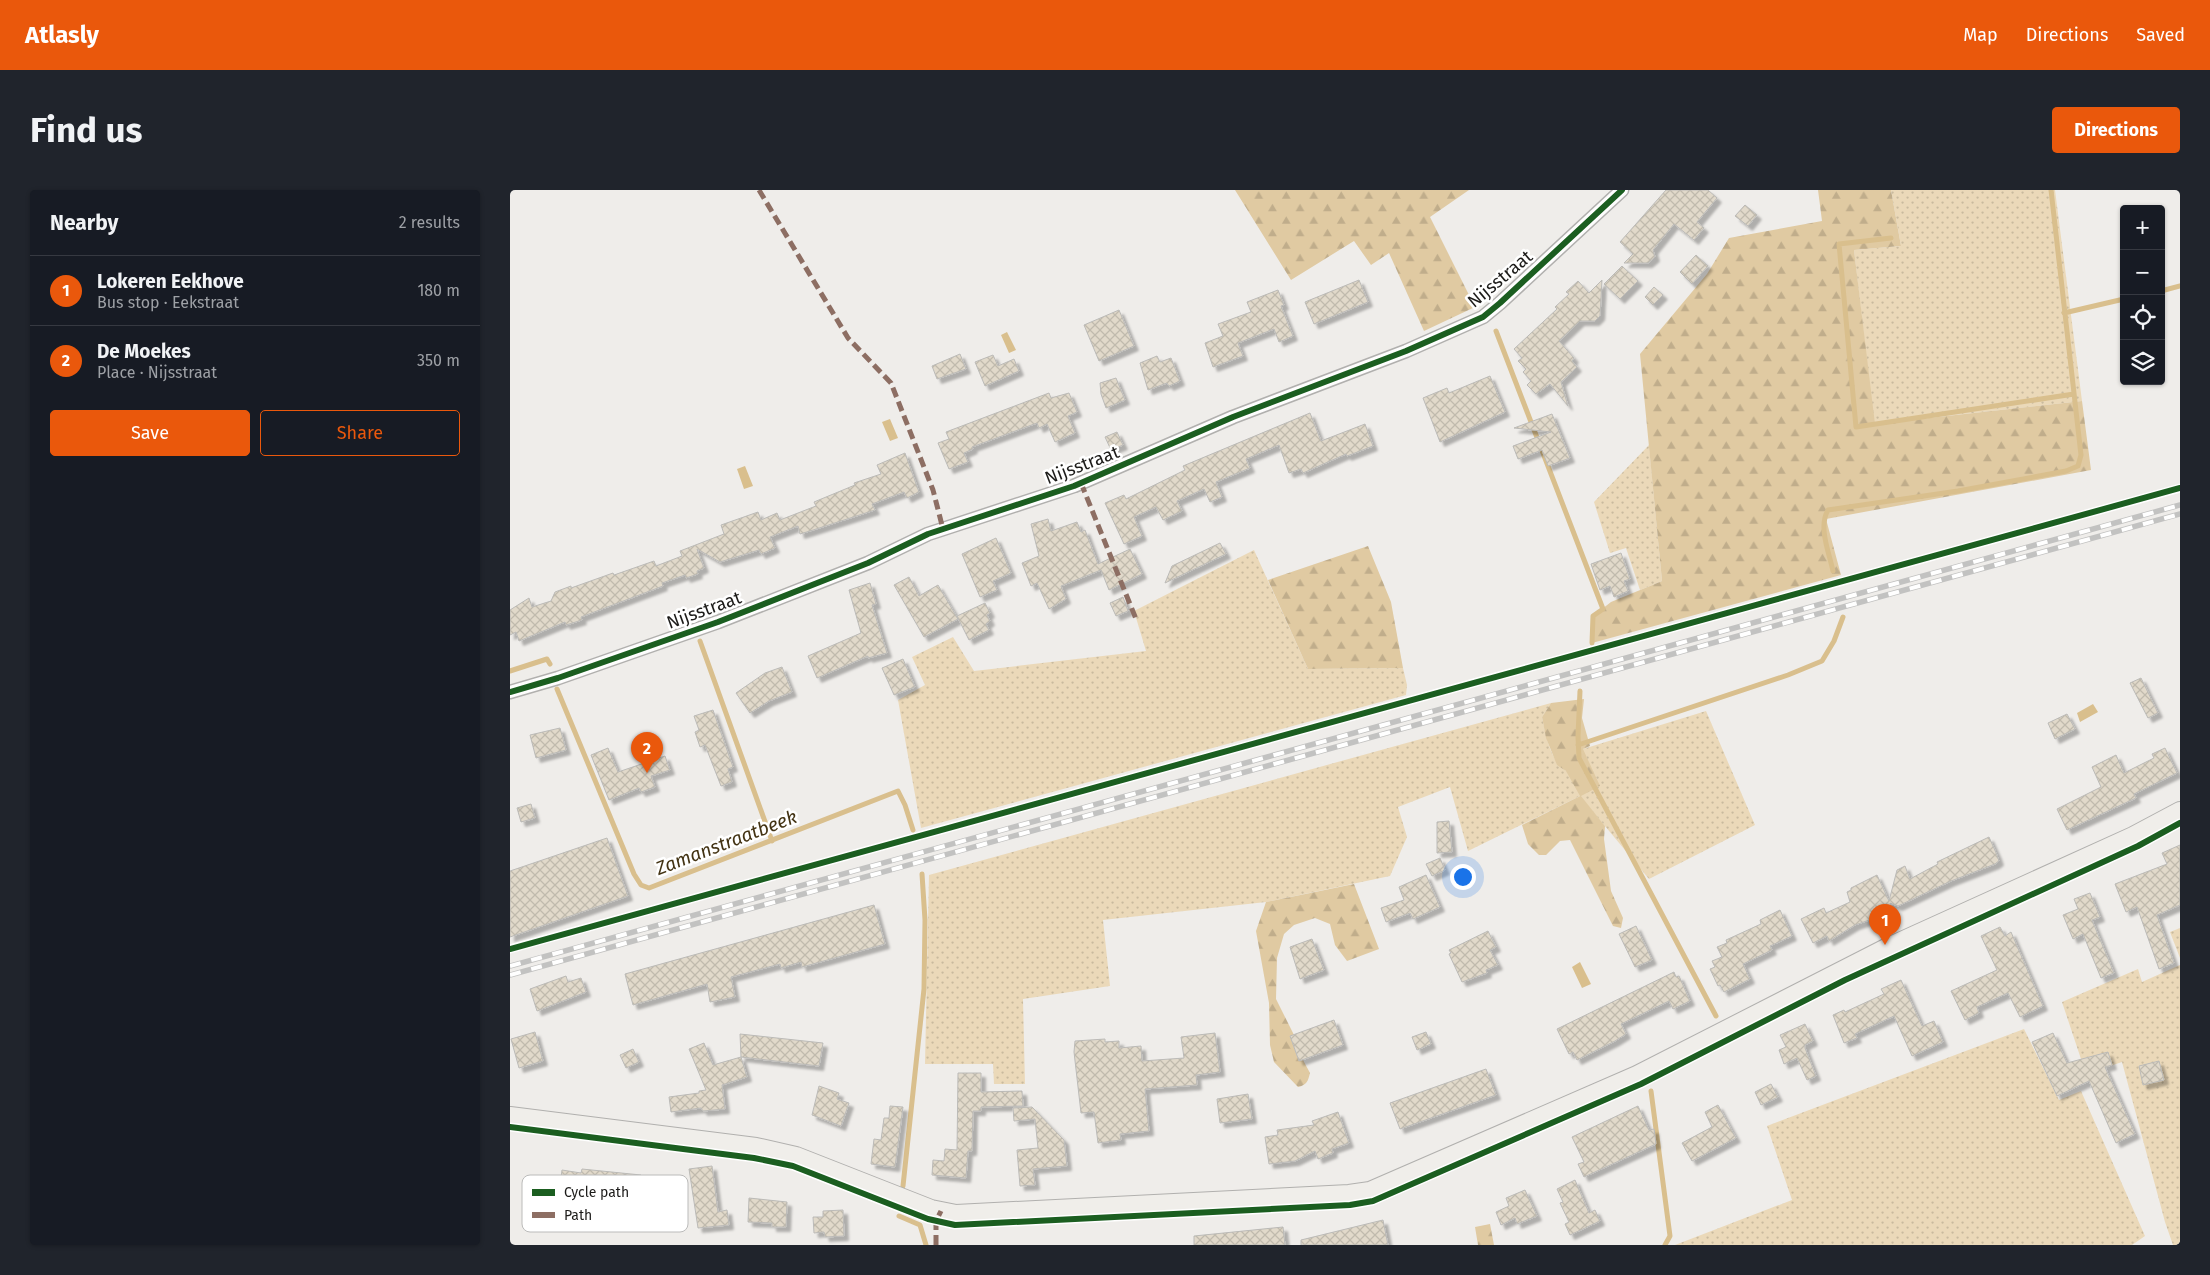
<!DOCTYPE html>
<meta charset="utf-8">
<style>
body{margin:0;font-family:"Fira Sans",sans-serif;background:#20242c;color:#f1f3f6}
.controls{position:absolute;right:15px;top:15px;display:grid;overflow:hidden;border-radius:5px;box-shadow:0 1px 4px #0004}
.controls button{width:45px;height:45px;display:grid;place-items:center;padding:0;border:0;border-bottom:1px solid #363941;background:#171b24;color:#f1f3f6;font:25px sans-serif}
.you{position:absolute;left:952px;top:686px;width:18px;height:18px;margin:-12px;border:4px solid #fff;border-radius:50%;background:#1a73e8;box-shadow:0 0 0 8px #1a73e833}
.badge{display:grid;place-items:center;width:32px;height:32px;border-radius:50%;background:#ea580c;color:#fff;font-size:16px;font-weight:700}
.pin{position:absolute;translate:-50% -41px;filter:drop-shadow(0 1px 2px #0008)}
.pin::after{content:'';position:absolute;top:26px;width:18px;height:15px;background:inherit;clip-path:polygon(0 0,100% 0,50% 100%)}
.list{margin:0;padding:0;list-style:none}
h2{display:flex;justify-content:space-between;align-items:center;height:65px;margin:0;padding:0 20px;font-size:21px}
h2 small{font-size:16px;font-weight:400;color:#9ea1a6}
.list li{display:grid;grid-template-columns:32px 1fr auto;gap:15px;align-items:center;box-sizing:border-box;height:70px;padding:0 20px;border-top:1px solid #363941}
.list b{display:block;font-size:19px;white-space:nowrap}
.list p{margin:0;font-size:16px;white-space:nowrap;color:#9ea1a6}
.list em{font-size:16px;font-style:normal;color:#9ea1a6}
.actions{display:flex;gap:10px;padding:15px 20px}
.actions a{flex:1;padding:11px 0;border:1px solid #ea580c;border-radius:5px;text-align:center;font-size:18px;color:#ea580c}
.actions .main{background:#ea580c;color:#fff}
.icon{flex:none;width:28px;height:28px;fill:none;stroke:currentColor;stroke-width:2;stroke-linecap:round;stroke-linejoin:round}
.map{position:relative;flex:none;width:1670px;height:1055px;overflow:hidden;border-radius:5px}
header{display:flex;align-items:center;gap:30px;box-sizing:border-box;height:70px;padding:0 25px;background:#ea580c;color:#fff}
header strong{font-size:24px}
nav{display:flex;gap:28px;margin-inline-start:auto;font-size:18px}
.intro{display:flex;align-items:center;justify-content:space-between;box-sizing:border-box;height:120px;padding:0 30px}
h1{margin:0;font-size:35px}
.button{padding:12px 22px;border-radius:5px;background:#ea580c;color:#fff;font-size:18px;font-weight:700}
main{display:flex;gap:30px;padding:0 30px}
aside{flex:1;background:#171b24;border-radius:5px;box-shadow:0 1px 4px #0004}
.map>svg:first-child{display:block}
.grass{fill:url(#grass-dots)}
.forest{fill:url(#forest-firs)}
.water{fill:#d9bf8d}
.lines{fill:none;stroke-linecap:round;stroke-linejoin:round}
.stream{stroke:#d9bf8d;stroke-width:5}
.building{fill:url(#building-cross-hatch);stroke:#bbbab7;filter:url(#shadow)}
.street-casing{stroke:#b1b0ae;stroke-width:15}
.secondary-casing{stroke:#b1b0ae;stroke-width:20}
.street{stroke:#fdfcfc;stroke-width:12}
.secondary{stroke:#f0eeea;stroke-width:18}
.rail-casing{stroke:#c2c2c1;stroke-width:5.5}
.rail{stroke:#fff;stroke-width:4;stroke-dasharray:11;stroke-linecap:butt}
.quiet{stroke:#8d6e63;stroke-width:5;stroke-dasharray:10 5;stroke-linecap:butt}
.cycleway-casing{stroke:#fff;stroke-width:9}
.cycleway{stroke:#1b5e20;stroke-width:6}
.labels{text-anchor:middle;stroke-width:5;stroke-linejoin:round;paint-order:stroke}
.street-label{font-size:18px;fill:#1c1b19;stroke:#fff}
.water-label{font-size:19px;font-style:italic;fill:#433314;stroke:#fff}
.key{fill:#fff;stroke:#bbbbba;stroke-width:1}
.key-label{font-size:14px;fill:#1c1b19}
</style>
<header>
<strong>Atlasly</strong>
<nav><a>Map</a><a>Directions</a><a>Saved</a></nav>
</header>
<div class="intro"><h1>Find us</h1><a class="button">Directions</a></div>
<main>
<aside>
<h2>Nearby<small>2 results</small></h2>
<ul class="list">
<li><span class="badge">1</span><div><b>Lokeren Eekhove</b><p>Bus stop · Eekstraat</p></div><em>180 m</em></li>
<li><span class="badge">2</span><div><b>De Moekes</b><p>Place · Nijsstraat</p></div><em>350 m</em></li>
</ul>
<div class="actions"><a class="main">Save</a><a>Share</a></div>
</aside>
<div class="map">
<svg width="1670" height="1055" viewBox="0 0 1670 1055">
<defs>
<pattern id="grass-dots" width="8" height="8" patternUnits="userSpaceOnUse" patternTransform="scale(1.25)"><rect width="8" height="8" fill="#ebd9b9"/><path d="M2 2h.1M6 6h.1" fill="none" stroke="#c9ba9e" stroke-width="1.8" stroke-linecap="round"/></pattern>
<pattern id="forest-firs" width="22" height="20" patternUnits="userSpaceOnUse" patternTransform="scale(1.25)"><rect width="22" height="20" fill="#e0caa2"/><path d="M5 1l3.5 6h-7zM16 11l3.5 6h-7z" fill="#c0ad8b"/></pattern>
<pattern id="building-cross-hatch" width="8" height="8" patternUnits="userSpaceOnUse" patternTransform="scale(1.25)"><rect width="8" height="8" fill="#e1d9ca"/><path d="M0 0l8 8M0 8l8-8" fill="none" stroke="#c0baad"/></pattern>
<filter id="shadow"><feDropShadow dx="4.5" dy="4.5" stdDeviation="1" flood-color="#0004"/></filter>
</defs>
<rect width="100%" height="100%" fill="#efedea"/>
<path class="grass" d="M1381 0H1545L1572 211 1364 234 1344 60 1391 56Z
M1139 255 1152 391 1130 400 1116 358 1100 363 1084 312Z
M744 360 798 479 893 478 897 495 896 505 411 638 388 510 415 495 402 467 443 447 464 481 636 461 624 421Z
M1041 513 1032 527C1036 546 1040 570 1056 581L1073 559 1196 521 1245 635 1139 689 1070 606 958 661 940 597 888 617 897 647 880 686 756 712 593 730 600 796 513 809 515 894H484L483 874H415L419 685Z
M1670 738V768L1660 742Z
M1670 775V1055H1663L1655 1032 1612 872 1576 884 1552 812 1628 779 1632 792Z
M1514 839 1549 910 1571 901 1635 1046 1622 1055H1165L1282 1010 1257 936Z"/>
<path class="forest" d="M725 0H959L920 27 965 117 914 141 879 63 861 75 844 51 781 90Z
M1308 0H1381L1391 56 1344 60 1365 234 1572 211 1581 280 1316 329 1331 385 1082 453 1083 426 1101 412 1152 391 1130 164 1197 84 1219 48 1312 31Z
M858 356 881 412 893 478 798 479 758 390Z
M1074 509 1072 528 1080 556 1073 559 1090 596 1071 606 1095 636 1094 649 1101 701 1113 728 1111 738 1103 736 1060 650 1050 651 1036 665H1029L1018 654 1012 635 1070 606 1056 581 1047 575 1036 548 1032 527 1041 513Z
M844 694 869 759 837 771 825 755 820 734 805 728 784 735 774 744 767 768 766 809 784 845 780 846 789 871 793 870 800 883C798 891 797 895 788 897L764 872 760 855 759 813 746 741 756 712Z
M980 1034 984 1055H968L965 1037Z"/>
<path class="water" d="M497 142 506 160 499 163 491 145Z
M380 229 388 248 380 251 372 232Z
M235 276 243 296 234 299 227 279Z
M1583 514 1588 522 1570 532 1567 523Z
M1070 772 1081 794 1072 798 1062 777Z"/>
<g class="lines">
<path class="stream" d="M1381 48 1329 54 1346 237 1564 204
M1651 101 1670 96
M1554 123 1614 109
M986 141 1093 419 1083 426 1082 453
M1323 381C1319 362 1308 337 1318 320L1448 301 1556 281 1568 276 1571 265 1541 0
M190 451 262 651
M0 481 37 469 40 474
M47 499 124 684 131 695 139 698 388 601 395 615 403 640
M1070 501 1068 546 1069 568 1206 826
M1068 555 1278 485 1312 471 1324 451 1333 427
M1141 901 1160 1046 1155 1055
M393 996 414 799 415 730 412 684
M389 1026 410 1035 416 1055"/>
</g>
<path class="building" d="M1156 0H1198L1207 8 1187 32 1194 38 1184 50 1164 34 1143 60 1145 67 1138 73H1114L1123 64 1110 52Z
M1235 15 1247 25 1238 36 1225 26Z
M1186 65 1198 76 1182 94 1170 82Z
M1112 76 1128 91 1110 109 1094 94Z
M849 90 858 112 804 134 795 112Z
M1092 90 1090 126 1085 131H1070L1049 151 1064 168 1062 171 1067 177 1051 192 1058 216 1040 194 1026 204 1017 195 1021 191 1013 182 1016 179 1008 171 1012 168 1004 159 1047 119 1045 117 1059 104 1056 102 1068 91 1079 103Z
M1144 97 1153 105 1143 115 1135 107Z
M768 100 774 115 771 116 783 146 769 152 764 139 728 153 733 166 703 177 695 153 713 146 708 134 741 122 737 112Z
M609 120 624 156 589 171 574 135Z
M450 164 456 179 427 189 422 176Z
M483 165 488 176 504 169 509 181 475 196 465 172Z
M647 166 650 172 661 168 670 191 659 196 657 193 638 200 630 173Z
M980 186 995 222 930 252 913 208 937 198 939 203Z
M606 188 615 210 596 218 591 204 590 193Z
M539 203 541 208 559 203 567 222 558 226 565 243 545 252 537 234 529 238 527 233 462 257 463 259 454 263 458 272 439 279 428 253 439 249 436 242Z
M800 223 811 251 855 234 863 256 837 266 836 264 793 283 791 279 779 283 769 255 736 269 740 278 706 292 712 307 700 312 694 299 667 311 672 321 653 330 646 317 624 327 632 346 614 354 595 313 614 305 616 309 675 280 673 276Z
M1042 224 1060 268 1038 276 1032 260 1008 269 1003 256 1041 242 1004 238Z
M607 242 613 255 601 260 595 247Z
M395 263 409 302 397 308 394 302 362 314 365 320 300 341 290 344 288 336 260 347 265 358 251 364 249 360 210 372 187 359 194 378 187 381 188 384 176 388 175 385 152 393 153 396 71 427 72 430 56 435 55 432 9 451 6 442 0 445V420L19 408 22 417 41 411 45 402 61 396V398L103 383 104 385 144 371 146 376 172 366 170 361 214 344 211 335 248 322 251 330 267 323 270 330 306 316 304 312 345 295 344 293 371 284 367 275Z
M538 329 541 341 567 332 571 342 575 340 588 374 620 359 632 384 599 400 591 380 551 396 556 409 539 419 527 393 521 396 512 373 529 366 521 334Z
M486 348 501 383 483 391 487 400 470 407 452 364Z
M710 353 716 364 655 393 662 376Z
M1111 363 1120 389 1114 391 1118 401 1104 407 1100 396 1090 400 1081 374Z
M399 387 409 406 428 395 448 429 414 447 384 395Z
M360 393 366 414 362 415 377 463 358 468V466L307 488 298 466 351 443 339 400Z
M613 407 618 421 606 426 600 413Z
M475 413 480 423 477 425 480 431 476 434 479 440 459 450 447 426Z
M393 469 405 497 384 505 372 478Z
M272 477 282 502 259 511 240 523 226 503 255 483Z
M1631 488 1648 523 1638 528 1620 493Z
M203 520 223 577 218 579 222 592 211 596 195 555 190 557 185 542 189 540 184 526Z
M1557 524 1565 539 1545 549 1538 533Z
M50 538 56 560 26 568 20 545Z
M98 558 108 582 155 566 160 580 141 586 145 597 131 602 129 598 99 610 81 565Z
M1655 558 1667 583 1624 604 1626 608 1557 640 1547 619 1591 597 1582 577 1606 565 1614 583 1644 568 1642 564Z
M21 614 25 628 11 632 7 618Z
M939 631 942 662 927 663V632Z
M1479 647 1487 665 1489 671 1485 674 1441 691 1388 716 1380 713 1382 717 1367 723 1368 727 1345 735 1319 751 1317 746 1303 753 1291 729 1314 718 1316 723 1340 712 1337 702 1341 700V698L1367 685 1379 711 1387 680 1395 676 1400 689 1428 674 1427 672Z
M97 648 118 706 0 747V681Z
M1670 655V715L1647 725 1664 773 1649 779 1627 717 1616 722 1605 694 1657 674 1652 663Z
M930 668 935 680 922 686 916 674Z
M916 685 930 717 903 729 900 723 876 732 871 718 894 710 889 697Z
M1580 703 1590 727 1582 730 1604 783 1591 788 1573 744 1563 749 1553 725 1568 719 1564 709Z
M364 715 375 754 292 777 291 772 271 778 270 774 221 787 225 807 200 812 197 794 123 815 115 784Z
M1270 720 1282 746 1260 756 1262 760 1233 774 1240 789 1214 802 1210 795 1208 796 1200 779 1205 777 1202 771 1212 767 1207 757 1217 753 1216 750 1251 734 1250 730Z
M1126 736 1142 770 1125 777 1109 744Z
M1490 737 1495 746 1501 742 1533 816 1510 827 1498 803 1467 817 1469 823 1455 830 1441 801 1487 780 1471 746Z
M978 741 986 757 980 760 988 775 976 780 977 783 952 792 939 764 941 763 939 760Z
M802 749 814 780 790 789 780 757Z
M1164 782 1166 787 1169 786 1180 811 1163 819 1159 811 1111 834 1116 844 1105 851 1067 870 1063 862 1059 864 1047 839Z
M56 786 58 792 71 788 76 802 27 821 20 799Z
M1391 790 1412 836 1424 831 1433 852 1402 866 1384 826 1345 844 1347 848 1334 853 1323 825 1334 820 1335 822 1374 804 1371 799Z
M824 830 833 855 789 871 780 846Z
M1295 834 1303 851 1295 855V858L1306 886 1297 890 1287 868 1274 874 1269 860 1276 857 1270 845Z
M25 842 33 871 9 878 1 849Z
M916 842 921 854 907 860 902 847Z
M705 843 710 882 686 885 687 895 635 899 639 941 610 944 611 950 588 953 584 922 571 923 564 862 565 851 595 849V852L609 851V858L631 856 632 871 674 868 671 847Z
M1543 843 1557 873 1598 862 1602 875 1595 877 1625 944 1606 953 1579 891 1547 906 1522 852Z
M230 844 313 853 309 876 231 867Z
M194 853 203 875 231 867 237 887 212 895 215 919 193 921 191 918 161 922 159 907 189 903V901L196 900 179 859Z
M123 859 129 872 116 878 110 865Z
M1649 871 1654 890 1633 895 1629 876Z
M976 879 986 905 890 939 880 913Z
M448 883H471V902L512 901 513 916 471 917V921H463L462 961H458L456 988 422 985 423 970 434 971 435 959 447 960Z
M1261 894 1268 907 1251 915 1245 902Z
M309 896 329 903 327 909 339 913 331 936 302 925Z
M738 904 742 929 710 933 707 909Z
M1208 915 1226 948 1182 971 1172 953 1202 937 1195 922Z
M380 916 393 917 385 977 361 974 364 949 371 950 374 928H379Z
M1128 916 1139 940 1144 939 1146 954 1074 987 1068 974 1074 972 1062 947Z
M522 917 554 950 557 976 523 979 525 995 510 996 507 960 528 958 525 929 504 931 503 918Z
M828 922 839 953 822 959 823 963 808 969 805 961 785 971 759 974 755 947 768 945 767 940 804 935 802 931Z
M202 976 208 1022 217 1020 219 1035 188 1038 179 979Z
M72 979 131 985 127 1018 133 1021 131 1035 111 1033 112 1028 104 1021 95 1020V1018L67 1015V1012L57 1011 58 1005 49 1003 52 980 71 983Z
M1065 990 1079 1023 1085 1020 1090 1031 1060 1045 1055 1034 1059 1032 1050 1013 1053 1012 1047 999Z
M1015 1000 1027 1026 1007 1034 1005 1028 991 1035 986 1022 999 1016 996 1008Z
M239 1008 277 1012 276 1037H262V1033L238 1032Z
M333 1020 334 1046 315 1047 314 1042 304 1043 303 1027H313V1021Z
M873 1030 878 1055H791V1050Z
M773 1037 775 1055H684V1046Z"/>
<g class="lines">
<g class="street-casing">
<path id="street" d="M0 502 48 488 208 432 358 373 418 344 564 296 723 227 896 161 973 127 990 113 1112 0"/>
</g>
<g class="secondary-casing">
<path id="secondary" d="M0 926 246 957 286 966 421 1019 446 1024 839 1004 860 1001 1127 885 1376 758 1623 646 1670 621"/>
</g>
<use href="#street" class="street"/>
<use href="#secondary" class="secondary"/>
<g class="rail-casing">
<path id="rail" d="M0 776 1670 315
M0 785 1670 324"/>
</g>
<use href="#rail" class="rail"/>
<path class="quiet" d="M249 0 338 148 381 193 423 300 433 339
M571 293 626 429
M426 1055V1031L431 1021"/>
<g class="cycleway-casing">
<path id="cycleway" d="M0 502 48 488 208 432 358 373 418 344 564 296 723 227 896 161 973 127 990 113 1112 0
M0 759 1670 298
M0 937 244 968 283 976 418 1029 445 1035 840 1015 863 1011 1131 894 1335 790 1628 656 1670 633"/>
</g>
<use href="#cycleway" class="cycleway"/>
</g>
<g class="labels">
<g class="street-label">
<text transform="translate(990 89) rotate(-40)" y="6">Nijsstraat</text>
<text transform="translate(572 275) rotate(-21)" y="6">Nijsstraat</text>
<text transform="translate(194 420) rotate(-20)" y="6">Nijsstraat</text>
</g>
<g class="water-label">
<text transform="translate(216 652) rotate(-21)" y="7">Zamanstraatbeek</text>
</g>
</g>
<rect x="12" y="985" width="166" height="57" rx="8" class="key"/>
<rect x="22" y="999" width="23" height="7" fill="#1b5e20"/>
<rect x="22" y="1022" width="23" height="6" fill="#8d6e63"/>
<g class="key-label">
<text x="54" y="1007">Cycle path</text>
<text x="54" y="1030">Path</text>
</g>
</svg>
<div class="controls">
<button>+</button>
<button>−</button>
<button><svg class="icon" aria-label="locate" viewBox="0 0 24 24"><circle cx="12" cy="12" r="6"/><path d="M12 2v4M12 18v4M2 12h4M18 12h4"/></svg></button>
<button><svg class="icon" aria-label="layers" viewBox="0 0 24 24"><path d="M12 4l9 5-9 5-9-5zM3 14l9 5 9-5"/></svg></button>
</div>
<div class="you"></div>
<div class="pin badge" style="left:1375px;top:755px">1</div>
<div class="pin badge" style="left:137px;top:583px">2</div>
</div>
</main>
